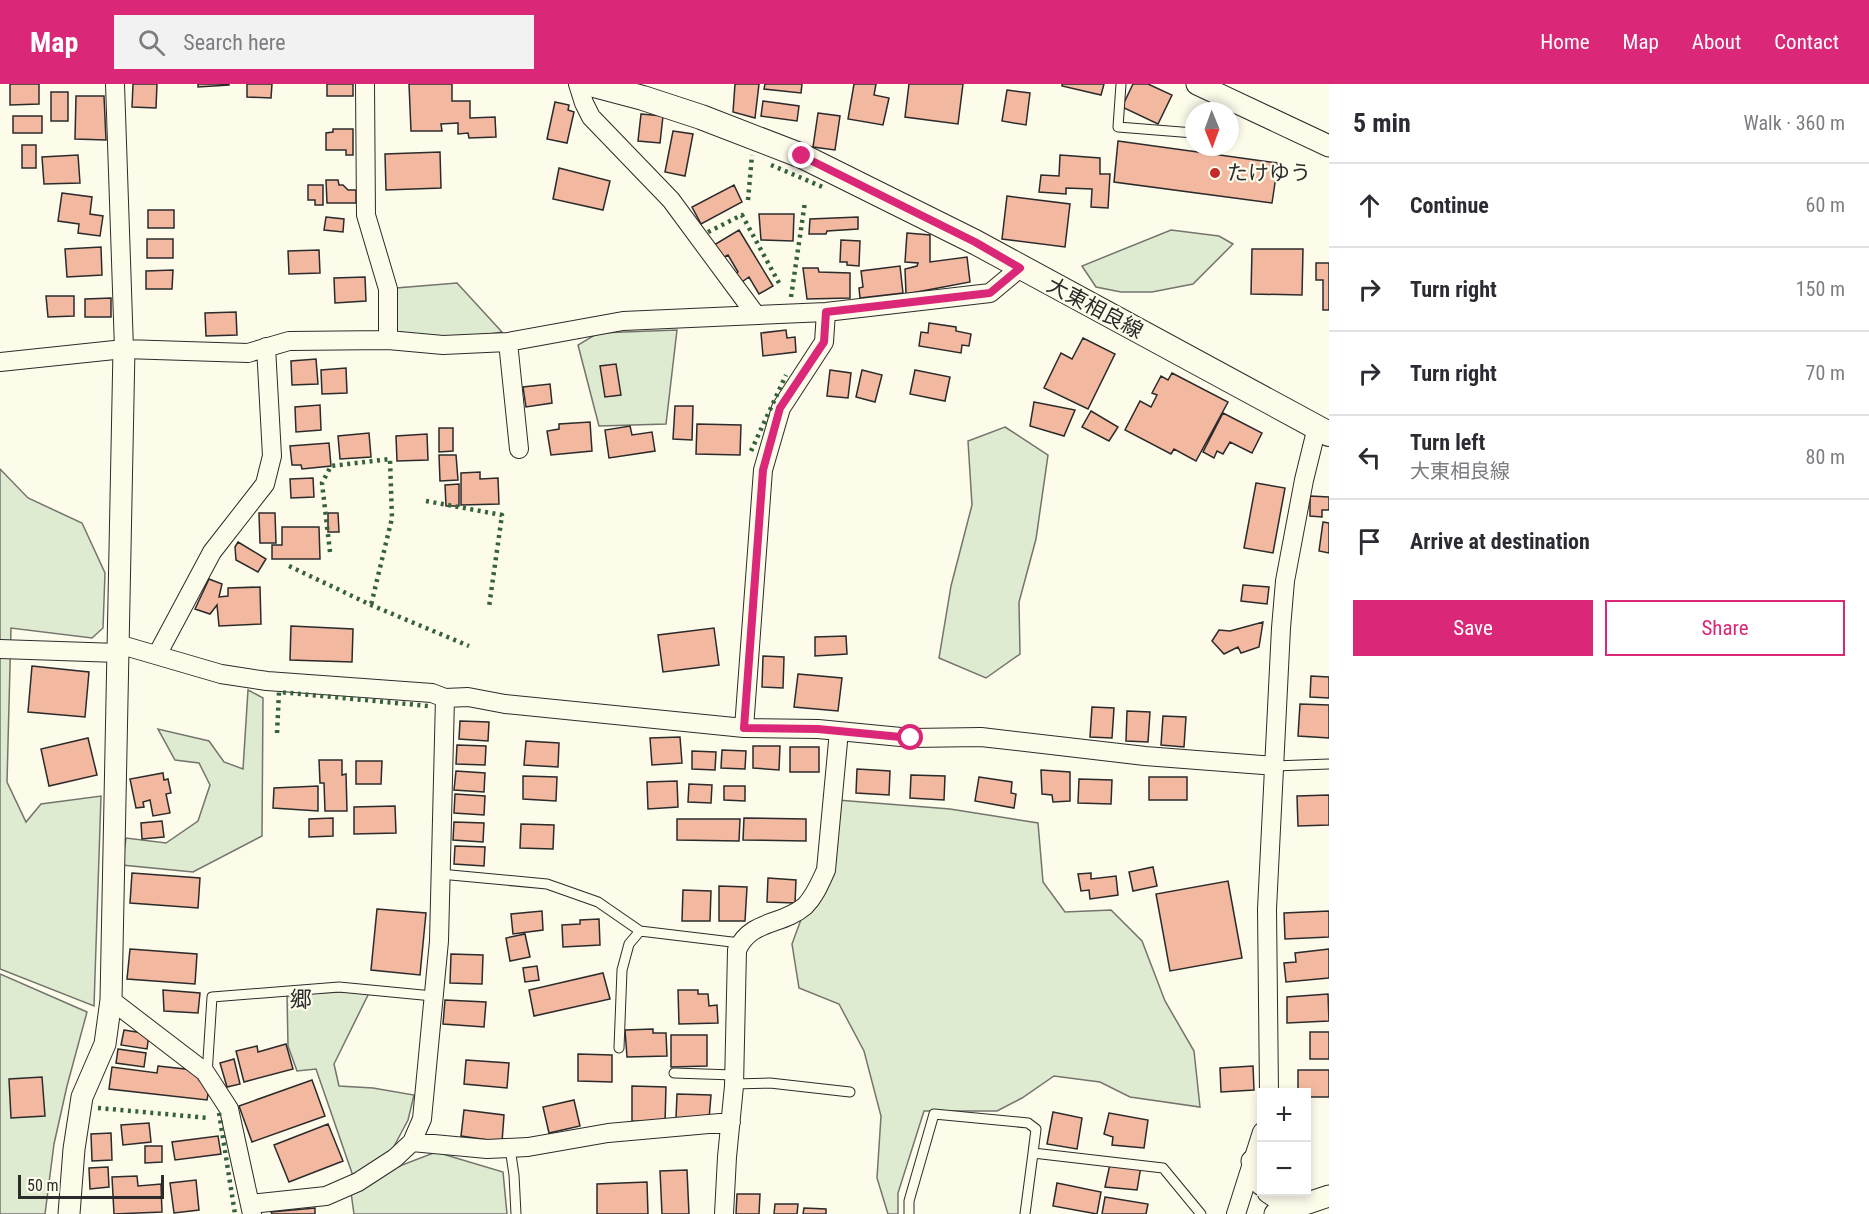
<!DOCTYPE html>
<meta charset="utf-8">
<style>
body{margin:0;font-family:"Roboto Condensed","Noto Sans JP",sans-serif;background:#f2f2f3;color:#2b2b33}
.controls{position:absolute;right:18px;bottom:18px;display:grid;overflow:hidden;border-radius:0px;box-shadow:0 3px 9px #0003}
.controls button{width:54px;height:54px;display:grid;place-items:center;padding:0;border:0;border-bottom:2px solid #e1e1e2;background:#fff;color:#2b2b33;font:30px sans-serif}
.compass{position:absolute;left:1185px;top:18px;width:54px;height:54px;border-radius:50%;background:#fff;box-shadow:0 3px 9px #0003;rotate:179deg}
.scale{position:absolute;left:18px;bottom:15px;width:146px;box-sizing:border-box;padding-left:6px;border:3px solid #2b2b2b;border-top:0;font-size:16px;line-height:21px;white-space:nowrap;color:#2b2b2b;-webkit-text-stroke:4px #fdfbea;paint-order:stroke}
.stop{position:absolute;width:18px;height:18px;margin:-14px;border:4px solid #db2777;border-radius:50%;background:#fff}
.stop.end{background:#db2777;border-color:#fff;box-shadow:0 2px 6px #0008}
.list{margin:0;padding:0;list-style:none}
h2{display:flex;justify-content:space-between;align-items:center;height:78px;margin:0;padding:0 24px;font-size:26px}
h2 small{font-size:20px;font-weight:400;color:#7c7c81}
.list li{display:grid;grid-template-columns:39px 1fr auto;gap:18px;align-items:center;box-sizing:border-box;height:84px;padding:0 24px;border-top:2px solid #e1e1e2}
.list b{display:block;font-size:22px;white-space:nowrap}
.list p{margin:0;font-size:20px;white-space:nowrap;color:#7c7c81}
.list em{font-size:20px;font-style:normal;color:#7c7c81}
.actions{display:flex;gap:12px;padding:18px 24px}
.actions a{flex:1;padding:14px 0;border:2px solid #db2777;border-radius:0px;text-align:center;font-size:21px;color:#db2777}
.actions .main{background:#db2777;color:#fff}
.icon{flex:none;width:33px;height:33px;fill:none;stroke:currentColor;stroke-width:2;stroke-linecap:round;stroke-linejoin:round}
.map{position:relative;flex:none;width:1329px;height:1130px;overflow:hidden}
header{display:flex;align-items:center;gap:36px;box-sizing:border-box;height:84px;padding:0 30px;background:#db2777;color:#fff}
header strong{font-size:28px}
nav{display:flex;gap:33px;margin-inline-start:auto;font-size:21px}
.search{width:420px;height:54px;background:#f2f2f3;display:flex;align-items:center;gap:15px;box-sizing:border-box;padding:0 21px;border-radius:0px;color:#7c7c81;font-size:22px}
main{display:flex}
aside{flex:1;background:#fff}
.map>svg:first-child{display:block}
.green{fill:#deebd1;stroke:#74746e;stroke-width:1.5}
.building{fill:#f2b8a0;stroke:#2b2b2b;stroke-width:1.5}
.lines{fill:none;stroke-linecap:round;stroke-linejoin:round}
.service-casing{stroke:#2b2b2b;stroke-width:11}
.minor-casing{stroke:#2b2b2b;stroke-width:20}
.tertiary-casing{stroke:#2b2b2b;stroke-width:23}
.secondary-casing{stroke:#2b2b2b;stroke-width:26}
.service{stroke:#fdfbea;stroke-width:9}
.minor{stroke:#fdfbea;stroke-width:18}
.tertiary{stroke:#fdfbea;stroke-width:21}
.secondary{stroke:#fdfbea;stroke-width:24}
.hedge{stroke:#34623c;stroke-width:4.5;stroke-dasharray:3 4.5;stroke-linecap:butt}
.route{stroke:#db2777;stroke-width:8}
.poi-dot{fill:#c62828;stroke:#fdfbea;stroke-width:2}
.labels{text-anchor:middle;stroke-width:4.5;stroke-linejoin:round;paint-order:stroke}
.poi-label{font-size:21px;fill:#2b2b2b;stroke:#fdfbea;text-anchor:start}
.street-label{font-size:21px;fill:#2b2b2b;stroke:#fdfbea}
.neighbourhood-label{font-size:22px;fill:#2b2b2b;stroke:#fdfbea}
</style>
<header>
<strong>Map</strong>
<div class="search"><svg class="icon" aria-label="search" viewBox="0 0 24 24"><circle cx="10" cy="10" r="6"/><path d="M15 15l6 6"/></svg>Search here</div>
<nav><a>Home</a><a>Map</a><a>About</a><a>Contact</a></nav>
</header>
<main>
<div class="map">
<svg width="1329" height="1130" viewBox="0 0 1329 1130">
<rect width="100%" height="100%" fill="#fdfbea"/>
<path class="green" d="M1171 146 1219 152 1233 160 1193 200 1152 208H1121L1096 203 1082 182Z
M457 199 502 248 453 256 392 247 396 204Z
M677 246 666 340 599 342 578 261 598 249Z
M1005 343 1048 371 1036 455 1019 518 1020 570 986 594 939 574 951 502 972 421 968 357Z
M0 385 28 414 82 439 105 489 103 544 92 554 11 544 7 698 26 738 41 720 101 712 94 922 0 885Z
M248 606 263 614 262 752 193 788 122 781 126 754 166 759 198 737 210 701 199 679 175 676 158 645 209 657 224 678 243 685Z
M837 716 950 725 1038 739 1043 798 1065 828 1111 826 1142 857 1165 917 1194 967 1200 1023 1130 1013 1100 998 1054 992 1022 1014 997 1027H924L898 1109V1130H888L877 1094 881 1032 864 967 839 920 799 904 792 860 828 762Z
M0 890 87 928 67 1002 54 1060 45 1130H0Z
M370 907 334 980 339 1002 373 1004 414 1011 408 1036 384 1081 353 1092 316 985 297 987 288 962 287 910Z
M436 1068 503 1088 507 1130H354L350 1101Z"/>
<path class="building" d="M10 0H39V20L10 21Z
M133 0H157L156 24 132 23Z
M198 0H229V1L198 3Z
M247 0H272L271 14 247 13Z
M327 0H353V12H327Z
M409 0H452V17H470V34L495 33 496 53 469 54 468 49 458 50V39L441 40 442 47H411Z
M735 0H759L755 34 733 28Z
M765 0H802L801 9 764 5Z
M854 0H876L874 11 889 14 883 41 848 35Z
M909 0H963L958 40 905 33Z
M1062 0H1104L1101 11 1062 2Z
M1133 0H1148L1172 11 1158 40 1122 23Z
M1007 6 1030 9 1026 41 1002 37Z
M51 8H68V37H51Z
M76 12H104L106 56 75 55Z
M763 17 799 22 797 37 761 32Z
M555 18 569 21 568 26 574 28 567 59 547 55Z
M818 29 840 32 835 66 813 63Z
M641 30 663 32 660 59 638 57Z
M13 32H42V49H13Z
M333 45H353V71H346V66H326V49L333 48Z
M673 47 693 50 685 92 665 88Z
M1118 57 1278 79 1272 119 1114 98Z
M22 61H36V84H22Z
M440 68 441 104 386 106 385 70Z
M78 71 80 99 44 100 42 73Z
M1060 71 1100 74V90H1110L1108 124 1091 123 1092 105 1066 104V110L1039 108 1041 91 1059 92Z
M559 84 610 97 603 126 553 115Z
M326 96H338L339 101H343L348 106H356V119H327Z
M308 101H323V121H315V116H308Z
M734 101 742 118 701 140 692 123Z
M62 109 92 113 90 130 103 132 100 152 78 149 79 140 58 137Z
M1007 112 1070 120 1065 163 1002 155Z
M148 126H174V144H148Z
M759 130H794L793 157 761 156Z
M326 133 344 135 343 148 324 146Z
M858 133V145L827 147 826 150H809L810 135Z
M739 146 773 202 759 210 749 193 739 200 733 190 738 188 728 171 722 174 714 161Z
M907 149 930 151V178L967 173 970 198 906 210 905 185 917 182 918 179 905 178Z
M147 155H173V174H147Z
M841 156 860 157 859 182 847 181V178H840Z
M101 163 102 191 67 193 65 165Z
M1252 165H1303L1302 211 1251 210Z
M319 166 320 189 289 190 288 167Z
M1316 179H1329V226H1323V196H1316Z
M900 182 903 209 860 214 859 204 863 203 861 187Z
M803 184H818L819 188 850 189V214L807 215Z
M173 186 172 205H146V187Z
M365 193 366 217 335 219 334 194Z
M46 212H74V232L48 233Z
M111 214V233H85V215Z
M236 228 237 251 206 252 205 229Z
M929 239 956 243V247L971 250 969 262 962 261 961 269 919 262 921 248 928 249Z
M786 246 787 254 795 253 796 268 763 272 761 249Z
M1083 254 1115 270 1088 325 1044 304 1061 269 1072 275Z
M316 275 318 300 292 301 291 277Z
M616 280 621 311 605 313 600 282Z
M346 284 347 309 322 310 321 286Z
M830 286 851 289 848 314 827 312Z
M862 286 882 291 875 318 856 313Z
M915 286 950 293 945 317 910 310Z
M1172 289 1228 318 1196 377 1174 365 1171 370 1125 346 1140 317 1151 323 1157 311 1152 309 1161 292 1168 296Z
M550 300 552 319 526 323 523 303Z
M1034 318 1075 326 1064 352 1030 342Z
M320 321 321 346 296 348 295 323Z
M675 322H693L692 356 673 355Z
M1091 327 1118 343 1109 357 1082 343Z
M1223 329 1262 349 1252 369 1230 358 1223 370 1217 367 1214 374 1203 368Z
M590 338 592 367 551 371 547 347 559 345V340Z
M697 340 741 341 740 371 696 370Z
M630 342 632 351 652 348 655 367 609 374 605 346Z
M439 344H453V367L439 368Z
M369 349 371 373 340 375 338 352Z
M427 350 428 376 397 377 396 352Z
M329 359 331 382 302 385 301 381H292L290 362Z
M439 371H456L458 396 440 397Z
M480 388V395L498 394 499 420 461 421V389Z
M313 394 314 413 291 414 290 395Z
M1256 399 1285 404 1273 469 1244 464Z
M459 400V422H446L445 401Z
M1310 412 1329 413V426H1322V433L1310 432Z
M259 429H275L276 459H260Z
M328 429H338L339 448H328Z
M1323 438 1329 439V469L1319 467Z
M282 443H319L320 475H272V461H282Z
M238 458 266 475 258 488 236 476 235 463Z
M209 495 222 500 219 513 228 512V504L260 503 261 540 219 542 217 521 210 530 195 525Z
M1243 501 1269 503 1267 520 1241 517Z
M1263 538 1259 563 1241 569 1238 563 1224 570 1212 557 1219 546 1230 547Z
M291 542 353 545 352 578 290 576Z
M714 544 719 581 663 588 658 551Z
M846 552 847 570 815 572V553Z
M763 572 784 573 783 604 762 603Z
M32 582 89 588 85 633 28 628Z
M798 590 842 594 838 627 794 623Z
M1311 592 1329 593V614L1310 613Z
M1300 620 1329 621V654L1298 652Z
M1092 623 1114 624 1112 654 1090 653Z
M1127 627 1150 628 1148 658 1126 657Z
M1163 632 1186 633 1184 663 1161 661Z
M460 637 489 638 488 657 459 655Z
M680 653 682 679 652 681 650 654Z
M88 654 97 691 49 702 41 665Z
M526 657 559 659 558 683 524 681Z
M457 661 486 662 485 681 456 680Z
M753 662H780L779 686 753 684Z
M790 663H819V688H790Z
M722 666 746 667 745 685 721 684Z
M692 667 716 668 715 686 692 685Z
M319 676H342V691L346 690 347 727H325L324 699H320Z
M356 677H382L381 700H356Z
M857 685 890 687 889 711 856 709Z
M1041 686 1070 688V717L1053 718 1052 711 1042 710Z
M456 687 485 689 484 708 454 706Z
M163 689 164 696 168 695 171 709 166 710 170 729 153 732 150 716 143 718 144 723 136 724 130 695Z
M911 691 945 692 944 716 910 714Z
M523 692 557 693 556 717 523 715Z
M979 693 1012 698 1011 709 1016 710 1014 724 975 717Z
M1149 693H1187V716H1149Z
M1079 695 1112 696 1111 720 1078 719Z
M677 697 678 723 648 725 647 698Z
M689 700 712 701 711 719 688 718Z
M318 702V727L273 724 274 704Z
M724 702H745V717L724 716Z
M455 710 485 712 484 731 454 729Z
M1329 711V741L1298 742 1297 712Z
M395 722 396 749 354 750V723Z
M333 734V752L309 753V735Z
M744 734 806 735V757L743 756Z
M677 735H740L739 757 677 756Z
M162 737 164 753 142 755 141 739Z
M454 738 484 739 483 758 453 756Z
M521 740 554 741 553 765 520 764Z
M455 762 485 763 484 782 454 780Z
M1153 783 1157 802 1133 807 1129 788Z
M132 789 200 794 198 824 130 819Z
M1091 789V795L1116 792 1118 811 1090 815 1089 806 1081 807 1078 790Z
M768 794 796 796 795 819 767 818Z
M1228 797 1242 874 1170 887 1156 810Z
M719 802 747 803 745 837H719Z
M683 806 711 807 710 837H682Z
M377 825 426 829 420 891 371 886Z
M542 827 543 846 513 850 511 830Z
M1329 827V853L1285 855 1284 829Z
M599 835 600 861 563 863 562 841 580 840V836Z
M525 850 530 873 510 877 506 854Z
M130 865 197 870 195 900 127 895Z
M1329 865V894L1286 898 1284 879 1296 878 1295 869Z
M451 870 483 871 482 900 450 899Z
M537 882 539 896 525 898 523 884Z
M603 889 610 915 534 932 529 906Z
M163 906 200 909 198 929 164 927Z
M678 906H698V910H708L709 922 717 921 718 939 679 940Z
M1328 910 1329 937 1287 939V913Z
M445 916 486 918 484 943 443 940Z
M653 945V949H666L667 972 627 973 625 946Z
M124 946 149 950 147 965 121 961Z
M1310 948H1329V975H1310Z
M671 951H707V982L671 983Z
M286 960 293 985 244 998 236 967 257 962 258 968Z
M118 965 146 969 144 983 116 979Z
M578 970 612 971V998L578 997Z
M234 975 240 1000 227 1003 220 979Z
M466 976 509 979 507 1004 464 1000Z
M158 982 194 986 199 996 209 1005 207 1016 109 1005 112 983 157 989Z
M1253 982 1254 1006 1221 1008 1220 984Z
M1298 986H1329V1013H1306V1008H1298Z
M42 993 45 1032 11 1034 9 995Z
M312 996 325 1032 252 1058 239 1022Z
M632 1002 666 1003 665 1038 632 1037Z
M677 1010 711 1011 709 1035 676 1034Z
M574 1016 580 1042 549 1049 543 1023Z
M464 1026 504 1031 502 1058 461 1052Z
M1053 1028 1082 1034 1077 1065 1047 1060Z
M1109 1029 1148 1036 1144 1064 1112 1061 1113 1053 1104 1050Z
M149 1039 151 1058 123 1061 121 1041Z
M328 1040 343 1077 289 1098 274 1061Z
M111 1049 112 1076 92 1077 91 1050Z
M218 1052 221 1070 175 1076 172 1058Z
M145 1062H162V1078L145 1079Z
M1110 1080 1141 1082 1137 1106 1105 1103Z
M108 1083 109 1103 90 1105 89 1084Z
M687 1086 689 1130H662L660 1087Z
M137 1092 138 1102 161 1100 162 1128 114 1130 112 1093Z
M196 1096 199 1126 174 1129 170 1099Z
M647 1098 648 1130H597V1100Z
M1057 1099 1101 1108 1097 1130 1053 1122Z
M737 1110H760L759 1130H736Z
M1105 1113 1148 1120 1146 1130H1102Z
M775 1120H798L797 1130H774Z
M315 1124V1130H272L271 1128Z
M804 1124 826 1125V1130H803Z"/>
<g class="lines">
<g class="service-casing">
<path id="service" d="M1121 0 1118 43 1194 49
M1274 682 1329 680
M440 790 547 800 598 818 640 847 740 859
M619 964 622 886 629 860 640 847
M674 989 734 991
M207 991 212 913 339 903 433 912
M734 1000 770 999 850 1008
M510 1064 514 1091 516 1130
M909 1130V1117L934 1030 1028 1039 1036 1045 1033 1069 1163 1084 1201 1130
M1025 1130 1033 1069"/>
</g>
<g class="minor-casing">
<path id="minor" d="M115 0 124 265
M365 0 366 131 388 205V256
M578 0 584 19 591 33 671 116 756 231
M508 258 519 365
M0 278 124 265 248 269 289 257 388 256 443 261 508 258 623 237 826 228 990 209 1020 184
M118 560 221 590 267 597 432 609 445 614 468 613 505 620 744 644 818 645 911 654 981 653 1145 672 1274 682
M0 565 118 569
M157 571 212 468 265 400 272 372 266 263
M744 644 763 386 781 324 824 258 826 228
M111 916 205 988 229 1025 252 1130
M1269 1008 1267 825 1281 544 1285 497 1304 396 1317 343
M412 1058 487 1065 528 1063 608 1049 731 1038
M250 1120 326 1112 358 1098 395 1074 412 1058 422 1035 439 857 445 614
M724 1130 727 1073 734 1002 737 866C751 835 782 842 805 822 815 812 820 799 826 786L839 647
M1236 1130 1262 1048"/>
</g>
<g class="tertiary-casing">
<path id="tertiary" d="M1197 0 1329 62
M1252 1077 1258 1097 1262 1101
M1268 1108 1281 1117 1297 1123
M69 1130 74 1065 82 1013 105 960 111 916 124 265
M1275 1130 1329 1112"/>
</g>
<g class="secondary-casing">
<path id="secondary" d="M590 0 643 14 701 33 802 72 975 158 1329 350"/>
</g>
<use href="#service" class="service"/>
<use href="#minor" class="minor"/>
<use href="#tertiary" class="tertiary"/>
<use href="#secondary" class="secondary"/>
<path class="hedge" d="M771 81 825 104
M748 116 752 71
M708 148 742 131 779 199
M791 213 805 118
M751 367 786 291
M426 417 502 431 489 523
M330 468 322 399 331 382 390 375 392 434 371 521
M289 482 371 521 469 562
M277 649 279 608 428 622
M98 1024 209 1034
M219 1029 235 1130"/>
</g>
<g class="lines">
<path class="route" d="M802 72 975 158 1020 184 990 209 826 228 824 258 780 324 763 386 744 644 818 645 911 654"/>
</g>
<circle class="poi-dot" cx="1215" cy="89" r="6"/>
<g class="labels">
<g class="poi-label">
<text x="1227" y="96">たけゆう</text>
</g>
<g class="street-label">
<text transform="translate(1095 224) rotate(28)" y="7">大東相良線</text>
</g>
<g class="neighbourhood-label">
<text x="301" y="923">郷</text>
</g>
</g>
</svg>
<div class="controls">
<button>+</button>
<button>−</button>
</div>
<svg class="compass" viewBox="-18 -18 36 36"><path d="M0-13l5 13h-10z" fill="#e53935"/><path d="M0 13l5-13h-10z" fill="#7c7c81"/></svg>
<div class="scale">50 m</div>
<div class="stop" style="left:911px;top:654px"></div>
<div class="stop end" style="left:802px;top:72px"></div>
</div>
<aside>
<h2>5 min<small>Walk · 360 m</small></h2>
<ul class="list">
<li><svg class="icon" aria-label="ahead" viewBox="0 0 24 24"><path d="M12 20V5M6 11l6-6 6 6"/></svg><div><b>Continue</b></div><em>60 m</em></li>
<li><svg class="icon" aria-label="right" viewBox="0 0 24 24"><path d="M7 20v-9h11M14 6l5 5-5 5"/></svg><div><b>Turn right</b></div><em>150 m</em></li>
<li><svg class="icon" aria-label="right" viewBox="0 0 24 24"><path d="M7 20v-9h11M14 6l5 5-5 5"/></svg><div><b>Turn right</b></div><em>70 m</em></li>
<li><svg class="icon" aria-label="left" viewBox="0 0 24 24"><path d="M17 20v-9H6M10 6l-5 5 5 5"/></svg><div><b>Turn left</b><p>大東相良線</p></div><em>80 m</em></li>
<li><svg class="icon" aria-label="arrive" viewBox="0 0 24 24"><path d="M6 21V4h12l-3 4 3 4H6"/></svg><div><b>Arrive at destination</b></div></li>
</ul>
<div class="actions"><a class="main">Save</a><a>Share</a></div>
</aside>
</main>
